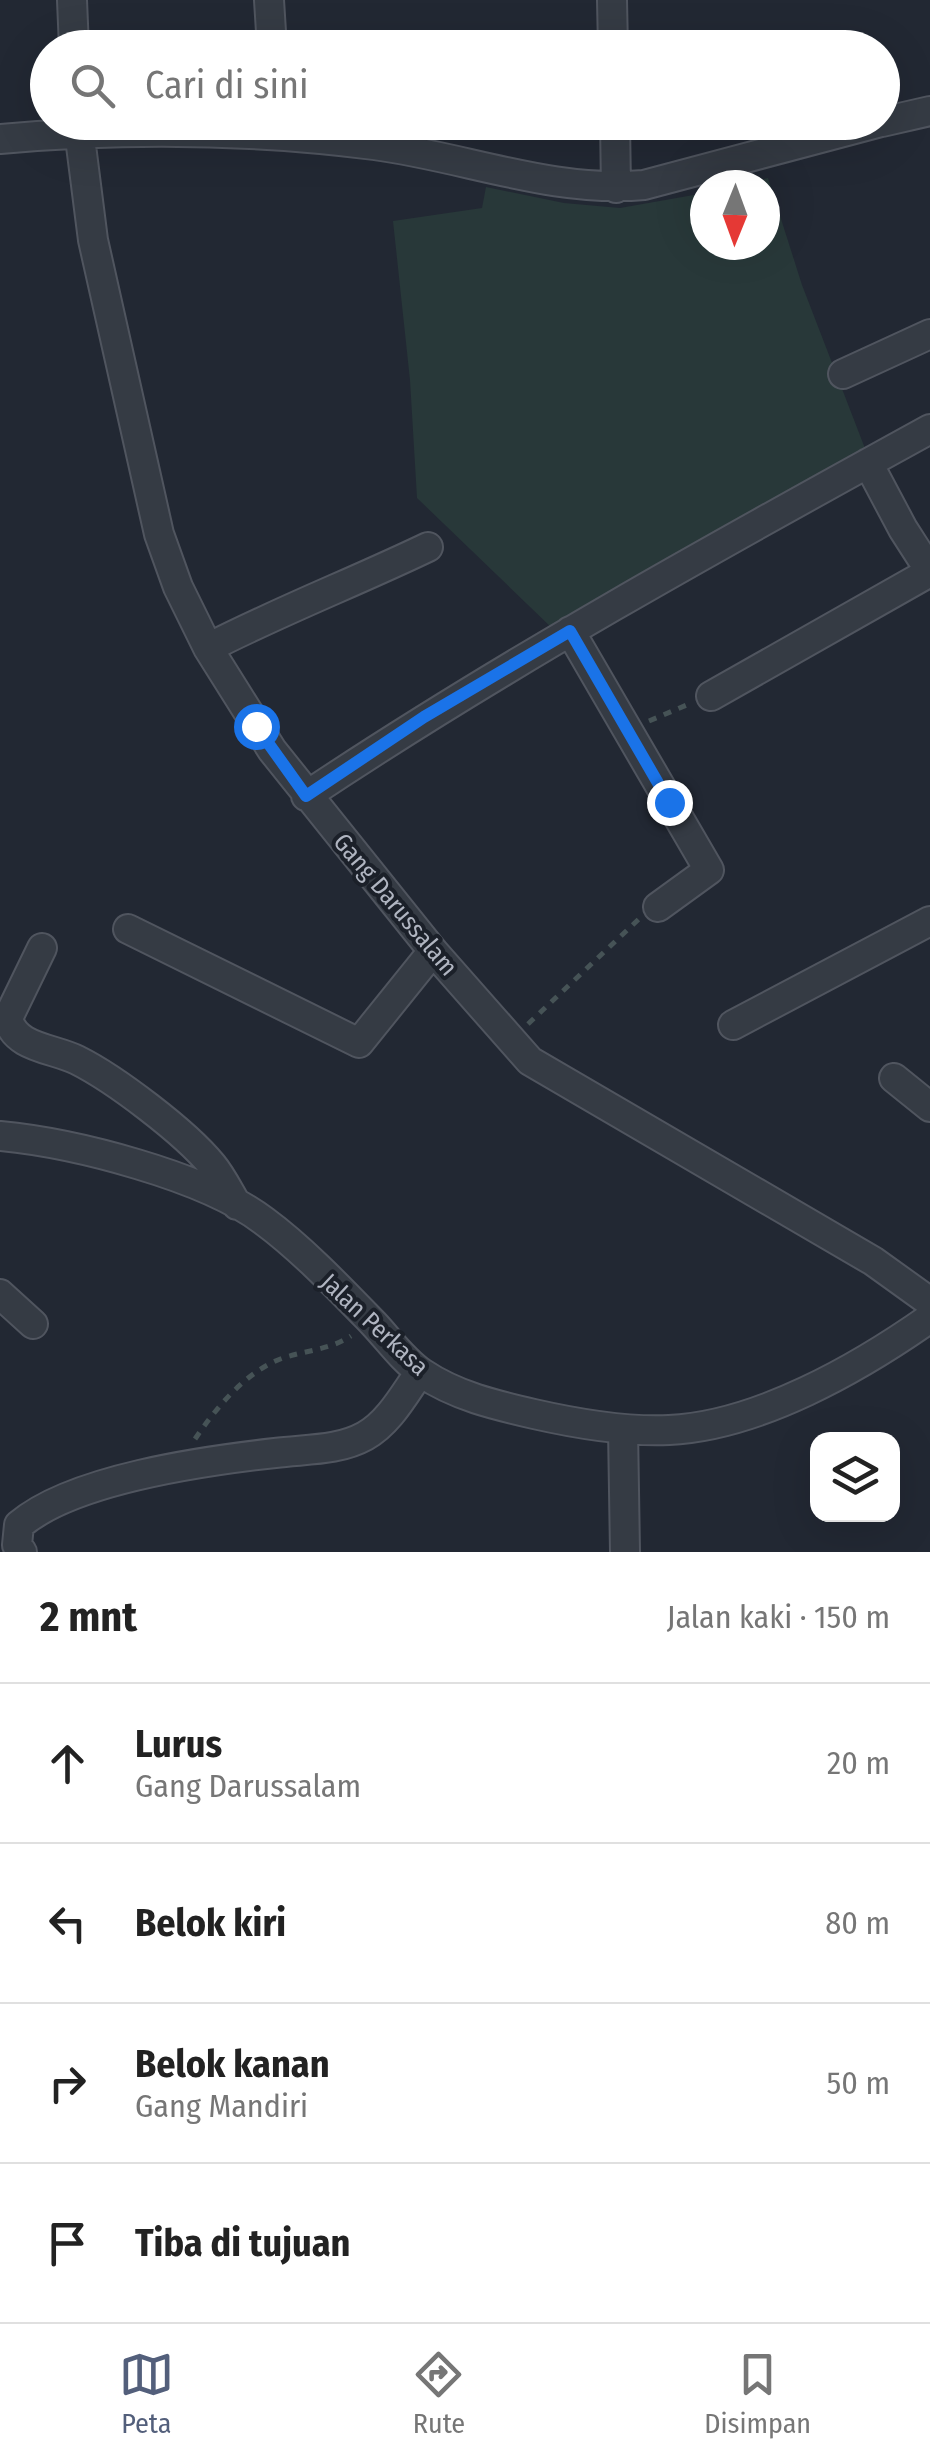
<!DOCTYPE html>
<html lang="id">
<meta charset="utf-8">
<style>
body{margin:0;font-family:"Fira Sans Condensed",sans-serif;background:#f6f6f6;color:#222}
.controls{position:absolute;right:30px;bottom:30px;display:grid;overflow:hidden;border-radius:20px;box-shadow:0 10px 40px #0002}
.controls button{width:90px;height:90px;display:grid;place-items:center;padding:0;border:0;border-bottom:2px solid #e0e0e0;background:#fff;color:#222;font:50px sans-serif}
.compass{position:absolute;left:690px;top:170px;width:90px;height:90px;border-radius:50%;background:#fff;box-shadow:0 10px 40px #0002;rotate:181deg}
.stop{position:absolute;width:30px;height:30px;margin:-22px;border:8px solid #1a73e8;border-radius:50%;background:#fff}
.stop.end{background:#1a73e8;border-color:#fff;box-shadow:0 2px 10px #0008}
.list{margin:0;padding:0;list-style:none}
h2{display:flex;justify-content:space-between;align-items:center;height:130px;margin:0;padding:0 40px;font-size:42px}
h2 small{font-size:32px;font-weight:400;color:#767676}
.list li{display:grid;grid-template-columns:65px 1fr auto;gap:30px;align-items:center;box-sizing:border-box;height:160px;padding:0 40px;border-top:2px solid #e0e0e0}
.list b{display:block;font-size:38px;white-space:nowrap}
.list p{margin:0;font-size:32px;white-space:nowrap;color:#767676}
.list em{font-size:32px;font-style:normal;color:#767676}
.icon{flex:none;width:55px;height:55px;fill:none;stroke:currentColor;stroke-width:2;stroke-linecap:round;stroke-linejoin:round}
.map{position:relative;flex:none;width:930px;height:1552px;overflow:hidden}
.search{position:absolute;background:#fff;box-shadow:0 10px 40px #0002;left:30px;right:30px;top:30px;height:110px;display:flex;align-items:center;gap:25px;box-sizing:border-box;padding:0 35px;border-radius:55px;color:#767676;font-size:38px}
.sheet{height:770px;background:#fff}
nav{display:flex;justify-content:space-around;align-items:center;box-sizing:border-box;height:140px;border-top:2px solid #e0e0e0;background:#fff;font-size:28px;color:#767676}
nav a{display:grid;justify-items:center;gap:5px}
nav .on{color:#535f7b}
.map>svg:first-child{display:block}
.green{fill:#283839}
.lines{fill:none;stroke-linecap:round;stroke-linejoin:round}
.minor-casing{stroke:#50555f;stroke-width:32}
.path{stroke:#465356;stroke-width:5;stroke-dasharray:8 8;stroke-linecap:butt}
.minor{stroke:#353b44;stroke-width:28}
.route{stroke:#1a73e8;stroke-width:12}
.labels{text-anchor:middle;stroke-width:8;stroke-linejoin:round;paint-order:stroke}
.street-label{font-size:25px;fill:#b0b5c1;stroke:#1b2029}
</style>
<div class="map">
<svg width="930" height="1552" viewBox="0 0 930 1552">
<rect width="100%" height="100%" fill="#222833"/>
<path class="green" d="M768 178 802 285 866 451 554 630 417 498 410 380 393 221 482 208 486 187 564 203 620 208 705 193V245H765V185H739Z"/>
<g class="lines">
<g class="minor-casing">
<path id="minor" d="M72 0 74 48
M269 0 272 48
M612 0 613 48
M78 122 93 240 159 534 178 587 208 648 272 750 433 951 530 1061 873 1261 930 1302
M615 122 616 188
M882 122 930 111
M0 139C125 128 248 129 374 145 465 157 551 193 644 185L881 122
M843 374 930 334
M868 463 903 529 930 571
M570 631 709 870 658 907
M208 648C280 611 355 582 428 547
M711 696 930 572
M306 796C507 662 719 545 930 429
M128 929 359 1043 433 951
M42 948 8 1018C14 1048 53 1048 77 1060 115 1079 185 1132 212 1165 222 1177 229 1192 237 1205
M733 1025 930 921
M894 1078 930 1107
M0 1136C74 1143 205 1176 264 1221 302 1249 341 1290 374 1324 389 1340 404 1361 422 1373 456 1396 495 1405 534 1414 578 1424 625 1432 669 1430 758 1426 859 1368 930 1318
M0 1294 33 1324
M623 1429 625 1552
M22 1552 17 1545 19 1525C73 1479 204 1461 275 1453 306 1449 338 1451 365 1436 389 1423 405 1393 420 1372"/>
</g>
<path class="path" d="M649 721 689 704
M528 1024 640 918
M195 1439C216 1408 246 1371 283 1358 307 1350 329 1350 351 1336"/>
<use href="#minor" class="minor"/>
</g>
<g class="lines">
<path class="route" d="M256 726 306 796 424 717 570 631 669 802"/>
</g>
<g class="labels">
<g class="street-label">
<text transform="translate(396 904) rotate(50)" y="9">Gang Darussalam</text>
<text transform="translate(375 1324) rotate(43)" y="9">Jalan Perkasa</text>
</g>
</g>
</svg>
<div class="controls">
<button><svg class="icon" aria-label="layers" viewBox="0 0 24 24"><path d="M12 4l9 5-9 5-9-5zM3 14l9 5 9-5"/></svg></button>
</div>
<svg class="compass" viewBox="-18 -18 36 36"><path d="M0-13l5 13h-10z" fill="#e53935"/><path d="M0 13l5-13h-10z" fill="#767676"/></svg>
<div class="stop" style="left:256px;top:726px"></div>
<div class="stop end" style="left:669px;top:802px"></div>
<div class="search"><svg class="icon" aria-label="search" viewBox="0 0 24 24"><circle cx="10" cy="10" r="6"/><path d="M15 15l6 6"/></svg>Cari di sini</div>
</div>
<section class="sheet">
<h2>2 mnt<small>Jalan kaki · 150 m</small></h2>
<ul class="list">
<li><svg class="icon" aria-label="ahead" viewBox="0 0 24 24"><path d="M12 20V5M6 11l6-6 6 6"/></svg><div><b>Lurus</b><p>Gang Darussalam</p></div><em>20 m</em></li>
<li><svg class="icon" aria-label="left" viewBox="0 0 24 24"><path d="M17 20v-9H6M10 6l-5 5 5 5"/></svg><div><b>Belok kiri</b></div><em>80 m</em></li>
<li><svg class="icon" aria-label="right" viewBox="0 0 24 24"><path d="M7 20v-9h11M14 6l5 5-5 5"/></svg><div><b>Belok kanan</b><p>Gang Mandiri</p></div><em>50 m</em></li>
<li><svg class="icon" aria-label="arrive" viewBox="0 0 24 24"><path d="M6 21V4h12l-3 4 3 4H6"/></svg><div><b>Tiba di tujuan</b></div></li>
</ul>
</section>
<nav>
<a class="on"><svg class="icon" aria-label="map" viewBox="0 0 24 24"><path d="M3 6l6-2 6 2 6-2v14l-6 2-6-2-6 2zM9 4v14M15 6v14"/></svg>Peta</a>
<a><svg class="icon" aria-label="directions" viewBox="0 0 24 24"><path d="M12 3l9 9-9 9-9-9zM9 14v-3h6M13 9l2 2-2 2"/></svg>Rute</a>
<a><svg class="icon" aria-label="saved" viewBox="0 0 24 24"><path d="M7 4h10v16l-5-4-5 4z"/></svg>Disimpan</a>
</nav>
